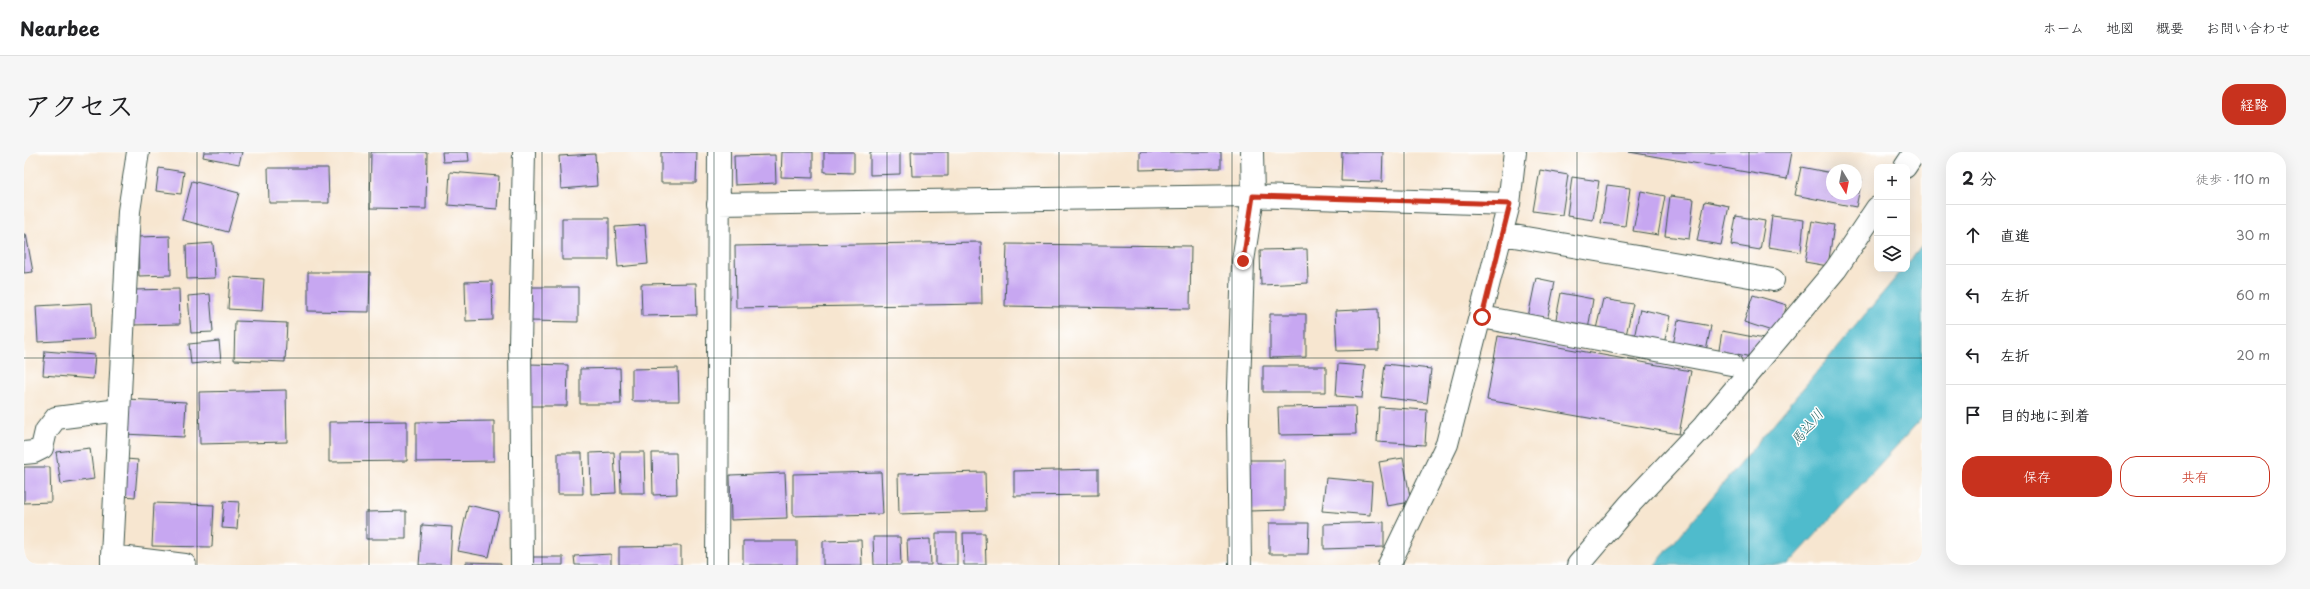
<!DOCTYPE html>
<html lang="ja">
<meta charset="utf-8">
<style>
body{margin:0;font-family:"Playpen Sans","Klee One",sans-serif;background:#f6f6f6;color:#202124}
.controls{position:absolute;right:12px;top:12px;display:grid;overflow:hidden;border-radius:8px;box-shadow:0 4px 16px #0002}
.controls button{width:36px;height:36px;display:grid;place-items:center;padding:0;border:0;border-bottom:1px solid #e0e0e0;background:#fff;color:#202124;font:20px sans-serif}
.compass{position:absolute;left:1802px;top:12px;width:36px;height:36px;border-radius:50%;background:#fff;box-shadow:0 4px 16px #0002;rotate:170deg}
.stop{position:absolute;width:12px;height:12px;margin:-9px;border:3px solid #c8321e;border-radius:50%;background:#fff}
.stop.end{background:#c8321e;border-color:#fff;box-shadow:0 1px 4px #0008}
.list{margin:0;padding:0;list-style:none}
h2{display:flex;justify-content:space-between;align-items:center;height:52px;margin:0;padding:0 16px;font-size:17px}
h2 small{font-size:13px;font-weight:400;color:#757577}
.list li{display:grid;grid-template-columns:26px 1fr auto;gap:12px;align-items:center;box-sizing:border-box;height:60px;padding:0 16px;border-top:1px solid #e0e0e0}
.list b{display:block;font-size:15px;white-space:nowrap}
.list em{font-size:13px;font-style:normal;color:#757577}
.actions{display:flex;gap:8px;padding:12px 16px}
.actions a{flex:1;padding:9px 0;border:1px solid #c8321e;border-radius:16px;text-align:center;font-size:14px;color:#c8321e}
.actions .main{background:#c8321e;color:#fff}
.icon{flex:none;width:22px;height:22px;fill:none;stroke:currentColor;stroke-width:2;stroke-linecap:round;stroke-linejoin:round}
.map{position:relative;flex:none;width:1898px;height:413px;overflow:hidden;border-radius:16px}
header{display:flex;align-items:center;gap:24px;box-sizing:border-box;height:56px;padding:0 20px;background:#fff;border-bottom:1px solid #e0e0e0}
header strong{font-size:19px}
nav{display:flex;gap:22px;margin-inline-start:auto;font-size:14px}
.intro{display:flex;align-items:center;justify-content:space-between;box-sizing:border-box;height:96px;padding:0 24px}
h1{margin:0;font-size:28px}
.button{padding:10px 18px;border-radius:16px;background:#c8321e;color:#fff;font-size:14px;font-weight:700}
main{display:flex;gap:24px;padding:0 24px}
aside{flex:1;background:#fff;border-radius:16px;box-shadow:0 4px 16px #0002}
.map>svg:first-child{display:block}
.water{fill:#50bbcc;stroke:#387c80}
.building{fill:#c7a7f1}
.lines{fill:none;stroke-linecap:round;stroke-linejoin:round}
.minor-casing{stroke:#3f564b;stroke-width:24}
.minor{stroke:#fff;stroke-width:22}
.route{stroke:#c8321e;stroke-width:5}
.grid{fill:none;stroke:#1f3d34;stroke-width:1;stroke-opacity:0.55}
.labels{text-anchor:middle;stroke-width:3;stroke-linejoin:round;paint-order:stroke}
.water-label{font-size:14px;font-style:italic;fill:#2e6362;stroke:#fff}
</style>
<header>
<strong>Nearbee</strong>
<nav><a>ホーム</a><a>地図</a><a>概要</a><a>お問い合わせ</a></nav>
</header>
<div class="intro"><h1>アクセス</h1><a class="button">経路</a></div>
<main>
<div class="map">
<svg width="1898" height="413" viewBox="0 0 1898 413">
<rect width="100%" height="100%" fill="#fff"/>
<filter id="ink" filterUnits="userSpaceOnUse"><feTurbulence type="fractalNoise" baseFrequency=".025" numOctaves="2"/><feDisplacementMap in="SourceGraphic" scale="8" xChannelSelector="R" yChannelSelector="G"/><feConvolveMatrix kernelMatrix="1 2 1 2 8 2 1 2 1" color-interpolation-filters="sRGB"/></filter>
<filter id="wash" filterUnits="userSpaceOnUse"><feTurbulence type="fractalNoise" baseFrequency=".012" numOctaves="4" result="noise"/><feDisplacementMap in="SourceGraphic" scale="16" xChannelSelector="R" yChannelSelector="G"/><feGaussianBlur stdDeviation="0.9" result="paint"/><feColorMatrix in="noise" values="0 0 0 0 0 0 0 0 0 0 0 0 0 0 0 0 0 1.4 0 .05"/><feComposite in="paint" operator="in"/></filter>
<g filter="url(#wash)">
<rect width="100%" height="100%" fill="#f7e6d0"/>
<path class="water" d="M1898 94V266L1764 413H1631L1879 117H1883V112Z"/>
<g id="blocks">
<path class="building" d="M180 0H218L215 12 179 5Z
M347 0H403L402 57 346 56Z
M418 0H444L445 9 419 10Z
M637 0H673L672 31H637Z
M758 0H789V26L757 25Z
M800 0H830V21L800 20Z
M846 0H876V22L846 23Z
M887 0H924V24H888Z
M1116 0H1197V16L1116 18Z
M1318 0H1359L1358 30 1317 29Z
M1605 0H1768L1763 27Z
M571 2 573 34 537 37 535 4Z
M751 3 752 31 711 33 710 4Z
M1777 15 1808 21V42H1832V25L1838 27 1832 55 1771 43Z
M135 16 160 20 157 42 132 39Z
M244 16H304L305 51H245Z
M1516 18 1544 23 1538 63 1509 59Z
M426 20 475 24 473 57 424 53Z
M1548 25 1575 29 1569 68 1543 64Z
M168 29 215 41 204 80 158 68Z
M1583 33 1606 36 1601 74 1577 71Z
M1617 39 1641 44 1634 83 1609 79Z
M1646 44 1670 47 1665 87 1641 84Z
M1681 49 1705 54 1697 93 1673 89Z
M1712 64 1741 69 1736 98 1707 93Z
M1748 64 1780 68 1777 100 1744 95Z
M538 66H585V108H538Z
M1788 69 1810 73 1804 114 1781 110Z
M621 73 624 112 594 115 591 75Z
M0 82H2L9 120 0 121Z
M146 84 147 123 115 124 114 85Z
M957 90 958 152 712 156 711 94Z
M189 91 191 126 163 127 162 93Z
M983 92 1167 94 1166 157 981 154Z
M1283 97 1284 131 1237 133 1236 98Z
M284 120H346L345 160 284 159Z
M206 125 240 127 238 159 204 157Z
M1512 126 1531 130 1523 169 1504 165Z
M468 129 469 168 442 169 441 130Z
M672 131 673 163 618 164 617 132Z
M505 135H554V170L505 169Z
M155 137 156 172 109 173 108 138Z
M1537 141 1569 147 1564 178 1531 172Z
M186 142 189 180 167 181 164 144Z
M1729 143 1763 153 1754 181 1720 170Z
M1579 147 1609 152 1602 183 1572 177Z
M68 151 70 187 14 190 12 154Z
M1354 157 1355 198 1313 199 1311 159Z
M1616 157 1646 164 1640 192 1610 186Z
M1246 162H1282V205L1246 206Z
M1654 168 1687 174 1682 199 1649 193Z
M211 169 263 171 261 210 210 208Z
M1698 179 1740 187 1736 207 1695 198Z
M1474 184 1667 219 1655 282 1463 248Z
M195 189 197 209 167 212 165 192Z
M21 199 71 203 69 227 19 223Z
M505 212 544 213 543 254H505Z
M1314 212 1341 214 1338 246 1312 244Z
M1361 212 1407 217 1403 251 1357 245Z
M1239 214H1302V240H1239Z
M596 216 597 252H556V217Z
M654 216 655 249H608V217Z
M262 238 263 290 176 292 175 240Z
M102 247 162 250 160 285 100 282Z
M1331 254 1332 282 1255 283 1254 255Z
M1355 255 1403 258 1401 293 1353 290Z
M383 269V309L305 310V270Z
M470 269V309L392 310V270Z
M66 296 70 327 37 332 32 300Z
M590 300 592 341 567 342 566 301Z
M596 300H620L621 341H597Z
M534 301H558L559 342H534Z
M628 301H652L653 342 629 343Z
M1379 306 1387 350 1363 354 1355 310Z
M102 307 114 308 111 345 99 344Z
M1225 308H1261V358L1225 359Z
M0 315H26L27 350 0 351Z
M1074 317V343L990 344V319Z
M857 320 859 362 769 364V322Z
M961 320 962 359 875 362 874 322Z
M761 321 763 366 707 368 706 323Z
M1302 326 1348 330 1346 363 1298 359Z
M200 349 215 350 213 377 198 376Z
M130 351 190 353 188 395 128 394Z
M444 353 475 360 465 405 434 399Z
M382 359V387H342V360Z
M1360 370V395L1300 397V372Z
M1245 371H1285L1284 402H1245Z
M398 373 428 375 426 413H395Z
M912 381H933V413H912Z
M939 381H961L962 413H940Z
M849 385H876L877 413H850Z
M906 387 907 413H884L883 388Z
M837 388 838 413H799V389Z
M719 389H773V413H719Z
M657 394V413H595V395Z
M587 402V413H551L550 404Z
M506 405H539V413H507Z
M442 410 477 411V413H442Z"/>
</g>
</g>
<g filter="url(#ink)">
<use href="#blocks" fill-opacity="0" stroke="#3f564b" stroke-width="1"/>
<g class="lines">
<g class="minor-casing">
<path id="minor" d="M1881 15 1891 0
M694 52 1229 44 1485 52
M1478 82 1749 128
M1458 165 1707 212
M0 301 10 300 18 296 22 279 32 266 95 258
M88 404 105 59 114 0
M88 413V404L161 413
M498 413 496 193 500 0
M693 413 695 0
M1216 413 1214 267 1219 109 1229 44 1228 0
M1365 413 1423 292 1485 52 1491 0
M1554 413 1605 353 1679 275 1756 184 1812 117 1853 56"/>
</g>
<use href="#minor" class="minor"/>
</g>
</g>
<g class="lines" filter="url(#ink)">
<path class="route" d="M1219 109 1229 44 1486 52 1458 165"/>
</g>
<path class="grid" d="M173 0V413M345 0V413M518 0V413M690 0V413M863 0V413M1035 0V413M1208 0V413M1380 0V413M1553 0V413M1725 0V413M0 206H1898"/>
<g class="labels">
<g class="water-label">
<text transform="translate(1783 275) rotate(-50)" y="5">馬込川</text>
</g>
</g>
</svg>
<div class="controls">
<button>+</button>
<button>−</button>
<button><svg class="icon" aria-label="layers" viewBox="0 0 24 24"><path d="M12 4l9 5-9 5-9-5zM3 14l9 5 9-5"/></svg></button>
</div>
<svg class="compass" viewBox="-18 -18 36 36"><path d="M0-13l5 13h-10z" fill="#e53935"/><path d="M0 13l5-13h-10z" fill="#757577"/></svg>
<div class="stop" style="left:1458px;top:165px"></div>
<div class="stop end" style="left:1219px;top:109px"></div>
</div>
<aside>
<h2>2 分<small>徒歩 · 110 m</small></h2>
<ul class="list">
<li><svg class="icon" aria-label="ahead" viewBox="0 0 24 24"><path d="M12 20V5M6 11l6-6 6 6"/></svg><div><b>直進</b></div><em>30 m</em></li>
<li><svg class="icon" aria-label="left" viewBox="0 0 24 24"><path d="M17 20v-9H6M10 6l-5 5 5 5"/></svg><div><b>左折</b></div><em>60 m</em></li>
<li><svg class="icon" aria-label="left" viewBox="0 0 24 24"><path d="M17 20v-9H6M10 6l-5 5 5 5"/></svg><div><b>左折</b></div><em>20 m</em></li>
<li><svg class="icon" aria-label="arrive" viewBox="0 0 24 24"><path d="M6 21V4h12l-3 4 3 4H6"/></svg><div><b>目的地に到着</b></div></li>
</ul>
<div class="actions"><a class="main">保存</a><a>共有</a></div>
</aside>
</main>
